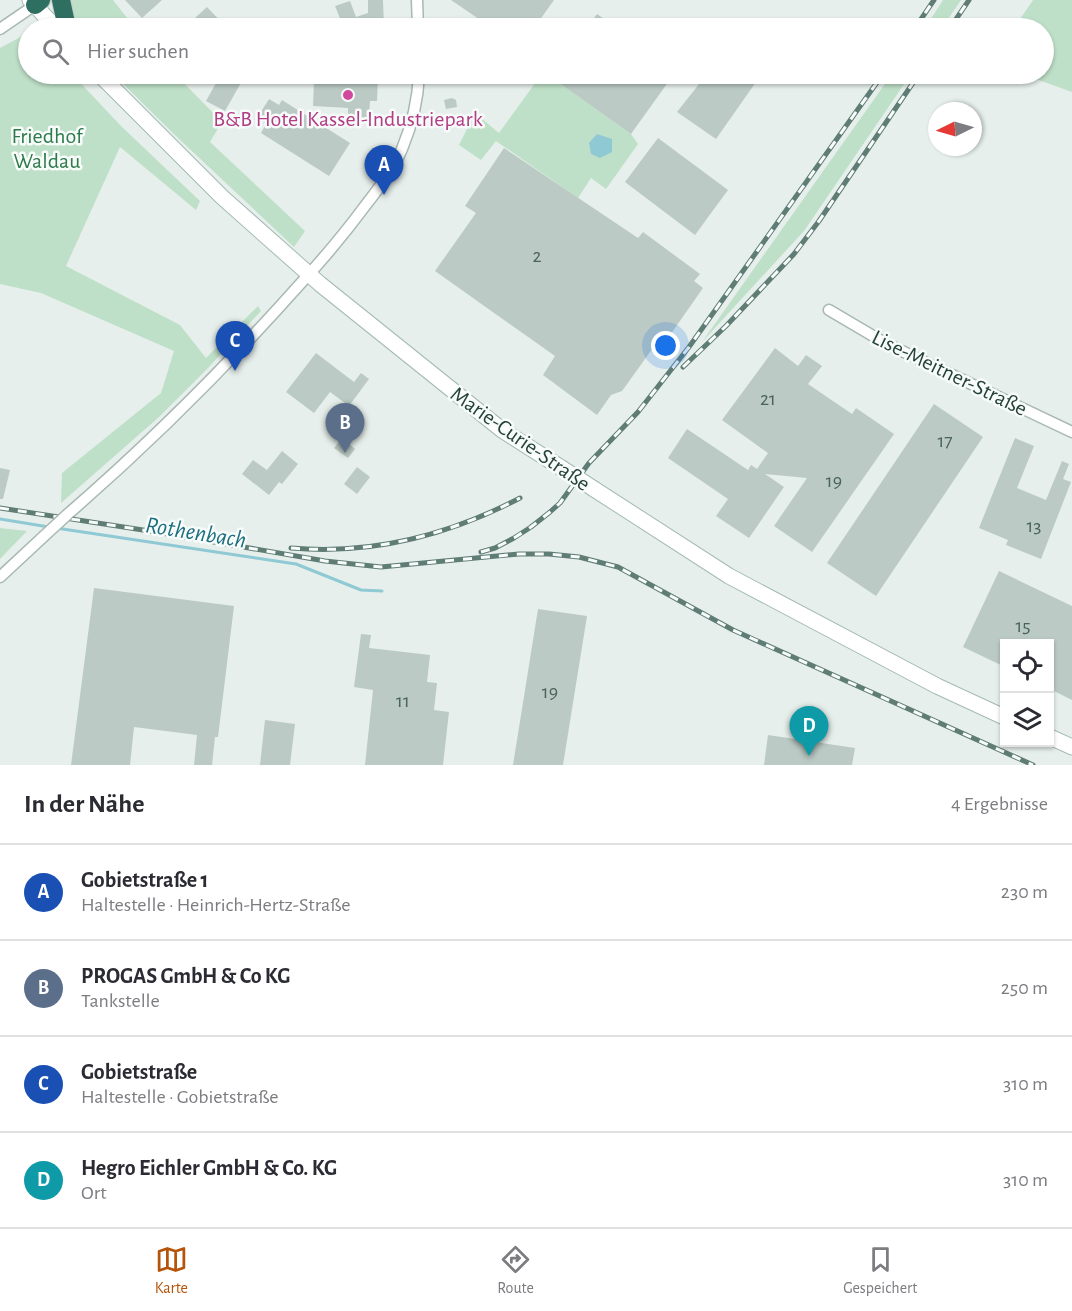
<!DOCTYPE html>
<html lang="de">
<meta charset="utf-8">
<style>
body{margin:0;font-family:"Alegreya Sans",sans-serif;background:#f7f7f7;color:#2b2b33}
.controls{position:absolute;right:18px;bottom:18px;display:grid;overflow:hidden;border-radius:0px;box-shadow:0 2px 4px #0004}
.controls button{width:54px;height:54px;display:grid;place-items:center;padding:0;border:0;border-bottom:2px solid #e1e1e2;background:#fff;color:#2b2b33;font:30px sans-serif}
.compass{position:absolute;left:928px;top:102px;width:54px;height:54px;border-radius:50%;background:#fff;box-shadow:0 2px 4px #0004;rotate:265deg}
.you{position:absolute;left:666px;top:346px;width:21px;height:21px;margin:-15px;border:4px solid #fff;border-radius:50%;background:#1a73e8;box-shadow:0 0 0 9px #1a73e833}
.badge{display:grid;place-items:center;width:39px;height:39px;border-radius:50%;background:#b45309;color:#fff;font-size:20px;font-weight:700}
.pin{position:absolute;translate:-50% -50px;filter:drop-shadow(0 2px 3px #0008)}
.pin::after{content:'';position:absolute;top:32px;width:21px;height:18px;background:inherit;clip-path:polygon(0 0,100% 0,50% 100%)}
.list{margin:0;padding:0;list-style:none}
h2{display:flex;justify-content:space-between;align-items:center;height:78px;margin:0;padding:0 24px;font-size:26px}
h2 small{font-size:20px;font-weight:400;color:#7c7c81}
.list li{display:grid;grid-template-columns:39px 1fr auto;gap:18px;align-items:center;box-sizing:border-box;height:96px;padding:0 24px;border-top:2px solid #e1e1e2}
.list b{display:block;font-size:22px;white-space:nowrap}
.list p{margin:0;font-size:20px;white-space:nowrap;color:#7c7c81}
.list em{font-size:20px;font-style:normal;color:#7c7c81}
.icon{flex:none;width:33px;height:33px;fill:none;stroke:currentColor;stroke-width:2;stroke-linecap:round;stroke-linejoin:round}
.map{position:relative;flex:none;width:1072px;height:765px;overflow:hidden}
.search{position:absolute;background:#fff;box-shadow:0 2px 4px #0004;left:18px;right:18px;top:18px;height:66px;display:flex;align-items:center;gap:15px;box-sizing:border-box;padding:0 21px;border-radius:33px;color:#7c7c81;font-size:22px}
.sheet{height:462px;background:#fff}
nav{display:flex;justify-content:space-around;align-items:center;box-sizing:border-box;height:84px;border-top:2px solid #e1e1e2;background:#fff;font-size:16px;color:#7c7c81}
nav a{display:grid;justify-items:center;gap:3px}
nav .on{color:#b45309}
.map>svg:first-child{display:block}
.green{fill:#bfe0c8}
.water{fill:#8ec9d4}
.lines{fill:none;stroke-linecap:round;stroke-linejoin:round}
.stream{stroke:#8ec9d4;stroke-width:3}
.building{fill:#bbcac4}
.minor-casing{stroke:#a8b8b2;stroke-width:13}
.secondary-casing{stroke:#a4bbb3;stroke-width:17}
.motorway-casing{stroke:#c2cac8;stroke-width:20}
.minor{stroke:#fff;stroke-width:10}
.secondary{stroke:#fff;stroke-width:15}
.motorway{stroke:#2f6f62;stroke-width:18}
.rail-casing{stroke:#5f7d75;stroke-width:5}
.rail{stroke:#f7fbf9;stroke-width:3;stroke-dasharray:9;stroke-linecap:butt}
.minor-bridge-casing{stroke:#a8b8b2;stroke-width:13;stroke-linecap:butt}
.secondary-bridge-casing{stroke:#a4bbb3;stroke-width:17;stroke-linecap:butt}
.minor-bridge{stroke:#fff;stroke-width:10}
.secondary-bridge{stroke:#fff;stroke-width:15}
.hotel-dot{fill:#d1479c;stroke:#f7fbf9;stroke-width:2}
.labels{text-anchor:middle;stroke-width:5;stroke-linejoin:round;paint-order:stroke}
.number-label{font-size:20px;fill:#4a645c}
.hotel-label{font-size:22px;fill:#b23c85;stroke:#f7fbf9}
.park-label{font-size:22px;fill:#2d7a4b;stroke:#f7fbf9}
.street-label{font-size:22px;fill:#24423a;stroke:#f7fbf9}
.water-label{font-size:24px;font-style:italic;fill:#1c6f80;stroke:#f7fbf9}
</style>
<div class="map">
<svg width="1072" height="765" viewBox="0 0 1072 765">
<rect width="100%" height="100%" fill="#e6efeb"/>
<path class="green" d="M69 0H113L135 28H76Z
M943 0H961L942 28H925Z
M1033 0H1072V92L1022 74H1044V28H1014Z
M28 33V74H72L121 126 200 201 196 210 120 147 66 266 180 325 206 358 258 306 261 311 207 369 159 417 61 503 62 473 161 393 174 351 41 293 0 284V48Z
M113 74H175L222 122 210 142 305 231 294 247 178 138Z
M892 74H911L804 231 702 342Z
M541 75 552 78 631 134 638 144 606 189 591 178 578 198 496 141 481 160 459 145 475 113 499 133Z
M0 528 27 531 0 559Z"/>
<path class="water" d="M597 134 612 139V152L600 158 591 154 589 143Z"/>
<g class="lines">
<path class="stream" d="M0 519 49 527
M56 528 296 564 361 590 382 591"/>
</g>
<path class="building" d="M125 0H162L142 18Z
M368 0H383L384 28H344L335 6 350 1 356 17 368 13Z
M451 0H554L534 28H492Z
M207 7 227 28H184Z
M597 14 617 28H587Z
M221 74H246L225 111 206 101Z
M349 74H366V79H378L377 101H370L369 118 348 117V108L313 106 314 81 348 82Z
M556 74H674L631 134 552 78Z
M707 74H743L756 82 716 139 677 112Z
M452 98 456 100 457 107 446 109 444 100Z
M269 99 279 105 282 100 350 143 329 176 261 133 266 124 257 118Z
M658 138 728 190 695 235 625 182Z
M504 148 638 238 643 232 700 274 694 281 703 288 668 338 663 334 622 391 611 395 597 415 543 375 555 356 435 271 476 213 465 206Z
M775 348 798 366 806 355 822 366 808 384 852 414 856 408 894 434 812 552 774 526 807 478 765 474 784 487 749 538 716 516 728 499 668 458 687 429 748 470 751 465 757 469 768 453 722 420Z
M316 353 354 382 361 373 369 379 349 406 330 392 314 413 286 392Z
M934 404 983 437 876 596 827 563Z
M342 438 355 449 348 458 334 448Z
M1015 438 1034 446 1017 488 1046 500 1062 461 1069 464 1063 479 1071 482 1041 559 1006 545 1008 540 979 528Z
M282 451 298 464 282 484 279 482 269 495 242 474 253 460 267 470Z
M357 467 370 477 357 494 344 484Z
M0 468 10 470 3 499H0Z
M999 571 1072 606V700L1050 689V644H1005V667L963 647Z
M94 588 234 606 218 737H215L212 765H194L197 735 134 727 130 765H71Z
M538 609 587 616 563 765H513Z
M361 634 371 635 369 648 430 655 427 682 437 683 434 710 449 712 443 765H365L373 690 354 687Z
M265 720 295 724 290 765H260Z
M768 735 855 748 852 765H764Z"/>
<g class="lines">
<g class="minor-casing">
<path id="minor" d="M417 0 418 28
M0 29 35 5
M829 310 885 343 1072 432
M68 514C151 442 228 365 301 283 324 258 345 233 365 206 379 188 393 170 402 149 412 125 418 99 419 74
M0 577 43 537"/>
</g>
<g class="secondary-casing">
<path id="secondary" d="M30 0 56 28
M99 74 222 197 320 284 502 430 560 467
M594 489 729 576 937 686 1004 717
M1050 737 1072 747"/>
</g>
<g class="motorway-casing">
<path id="motorway" d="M61 0 67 28
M35 5 41 0"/>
</g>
<use href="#minor" class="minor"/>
<use href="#secondary" class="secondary"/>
<use href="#motorway" class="motorway"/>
<g class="rail-casing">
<path id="rail" d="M915 28 934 0
M950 28 969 0
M683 367 726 326 794 254 819 221 919 74
M0 508 156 532 325 561 381 567 519 554H549L579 557 618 567 733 630 1033 765
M291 548C371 555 449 535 520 498
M481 552 495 548 514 538 531 527 550 512 560 503 589 463 638 412 689 347 883 74"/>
</g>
<use href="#rail" class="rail"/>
<g class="minor-bridge-casing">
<path id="minor-bridge" d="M43 537 68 514"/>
</g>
<g class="secondary-bridge-casing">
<path id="secondary-bridge" d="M560 467 594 489"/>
</g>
<use href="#minor-bridge" class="minor-bridge"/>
<use href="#secondary-bridge" class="secondary-bridge"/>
</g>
<circle class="hotel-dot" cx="348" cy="95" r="6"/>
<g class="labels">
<g class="number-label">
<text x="537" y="262">2</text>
<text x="768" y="405">21</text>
<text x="945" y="447">17</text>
<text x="834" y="487">19</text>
<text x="1034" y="532">13</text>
<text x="1023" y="632">15</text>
<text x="550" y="698">19</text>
<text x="403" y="707">11</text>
</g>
<g class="hotel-label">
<text x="348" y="126">B&amp;B Hotel Kassel-Industriepark</text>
</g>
<g class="park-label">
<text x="47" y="143">Friedhof<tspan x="47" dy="25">Waldau</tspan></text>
</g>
<g class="street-label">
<text transform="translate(950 372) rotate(26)" y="8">Lise-Meitner-Straße</text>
<text transform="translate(521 438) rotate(35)" y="8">Marie-Curie-Straße</text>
</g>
<g class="water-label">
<text transform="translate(196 532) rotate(9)" y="8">Rothenbach</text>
</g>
</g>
</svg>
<div class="controls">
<button><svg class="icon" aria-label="locate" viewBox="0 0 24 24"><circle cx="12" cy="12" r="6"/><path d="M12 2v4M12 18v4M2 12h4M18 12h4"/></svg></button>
<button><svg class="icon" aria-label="layers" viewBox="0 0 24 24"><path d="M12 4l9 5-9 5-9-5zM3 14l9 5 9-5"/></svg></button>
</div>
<svg class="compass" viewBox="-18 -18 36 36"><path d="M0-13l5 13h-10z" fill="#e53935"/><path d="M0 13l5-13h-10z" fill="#7c7c81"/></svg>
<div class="you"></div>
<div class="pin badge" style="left:384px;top:195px;background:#1a4fb4">A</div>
<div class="pin badge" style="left:345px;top:453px;background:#5c6f8a">B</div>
<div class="pin badge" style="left:235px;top:371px;background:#1a4fb4">C</div>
<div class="pin badge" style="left:809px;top:756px;background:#0f9aa8">D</div>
<div class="search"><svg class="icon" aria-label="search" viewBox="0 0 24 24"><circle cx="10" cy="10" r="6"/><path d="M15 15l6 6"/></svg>Hier suchen</div>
</div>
<section class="sheet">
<h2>In der Nähe<small>4 Ergebnisse</small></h2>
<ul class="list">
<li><span class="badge" style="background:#1a4fb4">A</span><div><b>Gobietstraße 1</b><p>Haltestelle · Heinrich-Hertz-Straße</p></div><em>230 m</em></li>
<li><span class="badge" style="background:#5c6f8a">B</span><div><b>PROGAS GmbH &amp; Co KG</b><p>Tankstelle</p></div><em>250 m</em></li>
<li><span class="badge" style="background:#1a4fb4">C</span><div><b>Gobietstraße</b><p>Haltestelle · Gobietstraße</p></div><em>310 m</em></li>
<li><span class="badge" style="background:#0f9aa8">D</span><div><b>Hegro Eichler GmbH &amp; Co. KG</b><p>Ort</p></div><em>310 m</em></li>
</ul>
</section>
<nav>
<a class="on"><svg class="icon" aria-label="map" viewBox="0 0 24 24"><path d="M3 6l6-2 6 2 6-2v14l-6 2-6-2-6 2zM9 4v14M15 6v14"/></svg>Karte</a>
<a><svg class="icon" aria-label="directions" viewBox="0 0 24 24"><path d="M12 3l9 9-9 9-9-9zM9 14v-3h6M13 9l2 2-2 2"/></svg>Route</a>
<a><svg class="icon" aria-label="saved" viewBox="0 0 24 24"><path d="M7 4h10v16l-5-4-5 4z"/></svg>Gespeichert</a>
</nav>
